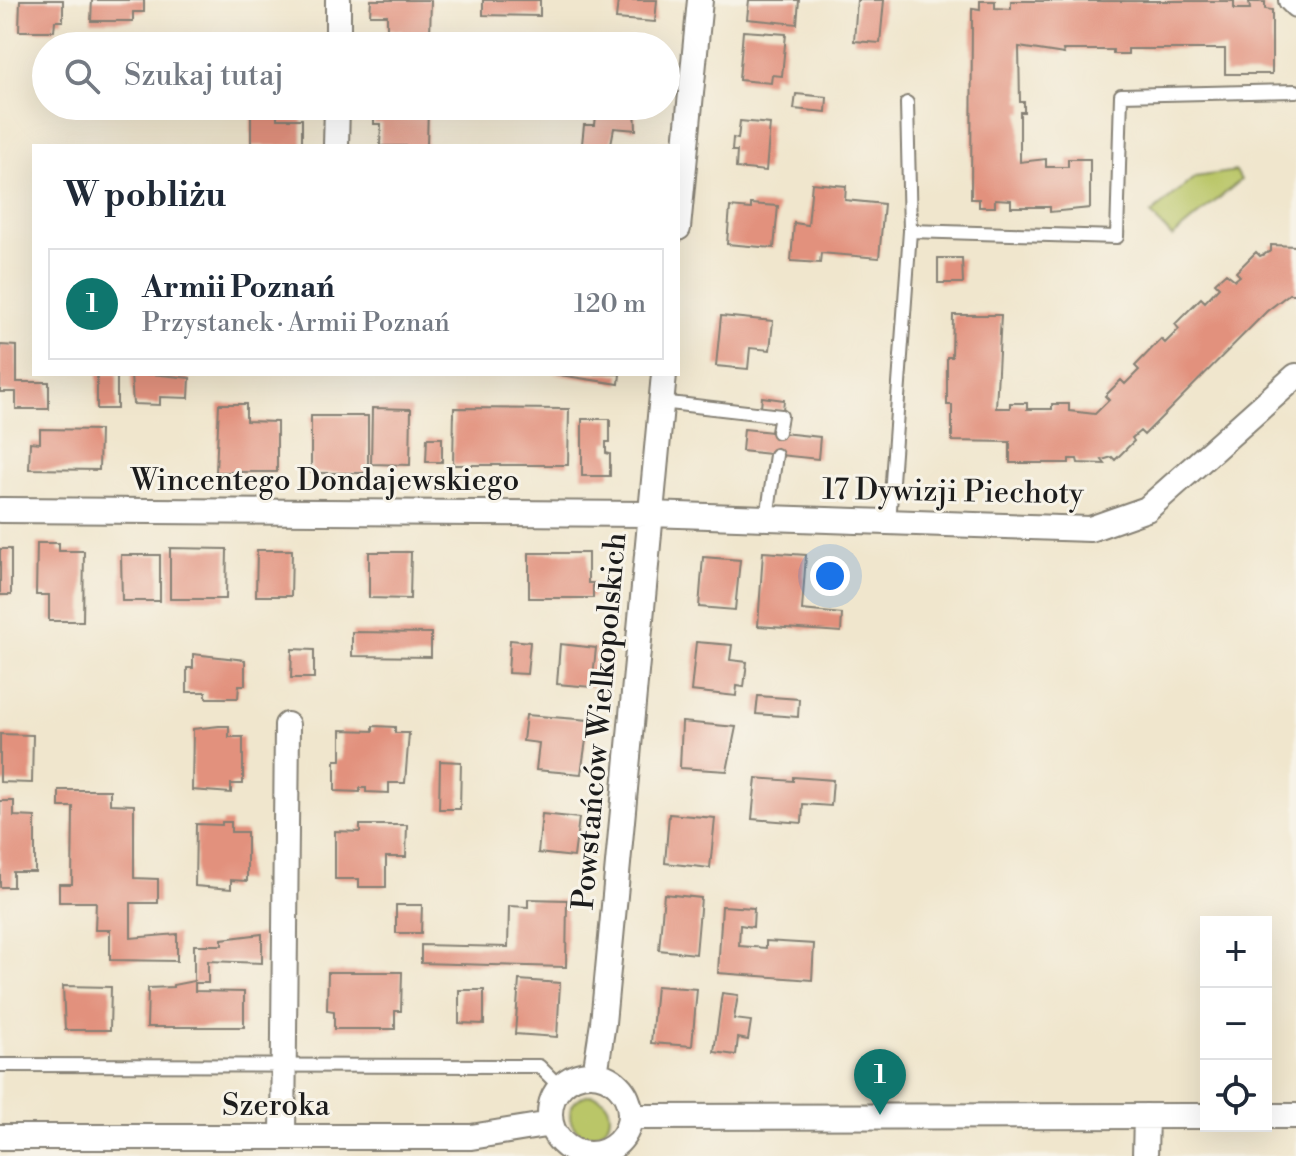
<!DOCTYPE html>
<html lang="pl">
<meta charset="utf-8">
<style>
body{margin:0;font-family:"Libre Bodoni",serif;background:#f6f6f7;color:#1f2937}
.controls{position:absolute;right:24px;bottom:24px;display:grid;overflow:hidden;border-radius:0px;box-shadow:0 8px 32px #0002}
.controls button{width:72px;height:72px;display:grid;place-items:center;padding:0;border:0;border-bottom:2px solid #e0e1e3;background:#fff;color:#1f2937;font:40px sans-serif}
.you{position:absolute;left:830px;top:576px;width:28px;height:28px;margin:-20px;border:6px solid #fff;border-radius:50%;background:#1a73e8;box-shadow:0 0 0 12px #1a73e833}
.badge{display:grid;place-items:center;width:52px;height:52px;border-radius:50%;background:#0f766e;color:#fff;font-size:26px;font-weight:700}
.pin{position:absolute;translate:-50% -66px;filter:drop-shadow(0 2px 4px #0008)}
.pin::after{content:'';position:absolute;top:42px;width:28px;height:24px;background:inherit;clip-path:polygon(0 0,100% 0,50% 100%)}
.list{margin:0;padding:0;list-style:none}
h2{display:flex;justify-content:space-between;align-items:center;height:104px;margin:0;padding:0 32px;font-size:34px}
h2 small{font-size:26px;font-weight:400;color:#747a83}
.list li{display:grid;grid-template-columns:52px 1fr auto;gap:24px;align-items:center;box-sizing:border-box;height:112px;margin:0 16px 16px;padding:0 16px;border:2px solid #e0e1e3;border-radius:0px}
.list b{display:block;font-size:30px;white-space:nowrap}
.list p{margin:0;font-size:26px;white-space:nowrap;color:#747a83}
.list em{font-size:26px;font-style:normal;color:#747a83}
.icon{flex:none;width:44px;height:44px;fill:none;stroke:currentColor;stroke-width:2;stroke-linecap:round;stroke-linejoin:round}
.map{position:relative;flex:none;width:1296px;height:1156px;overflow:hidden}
.search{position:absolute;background:#fff;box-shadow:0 8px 32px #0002;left:32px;top:32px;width:648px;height:88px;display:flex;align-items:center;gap:20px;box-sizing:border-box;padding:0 28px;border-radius:44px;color:#747a83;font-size:30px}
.panel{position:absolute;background:#fff;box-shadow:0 8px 32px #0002;left:32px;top:144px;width:648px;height:232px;border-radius:0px}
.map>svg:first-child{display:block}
.green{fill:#bac668;stroke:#6b7142;stroke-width:2}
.building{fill:#e2917d}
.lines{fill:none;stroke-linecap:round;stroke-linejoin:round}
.service-casing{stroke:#868174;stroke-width:16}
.minor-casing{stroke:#868174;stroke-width:28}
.service{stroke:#fff;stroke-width:12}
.minor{stroke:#fff;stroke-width:24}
.labels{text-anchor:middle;stroke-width:6;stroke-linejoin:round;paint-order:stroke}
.street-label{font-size:30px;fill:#1c1c1c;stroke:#f7f3e8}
</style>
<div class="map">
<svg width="1296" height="1156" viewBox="0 0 1296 1156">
<rect width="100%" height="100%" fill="#f7f3e8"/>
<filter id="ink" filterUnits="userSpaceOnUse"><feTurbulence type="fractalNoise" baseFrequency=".0125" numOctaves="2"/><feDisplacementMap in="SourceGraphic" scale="16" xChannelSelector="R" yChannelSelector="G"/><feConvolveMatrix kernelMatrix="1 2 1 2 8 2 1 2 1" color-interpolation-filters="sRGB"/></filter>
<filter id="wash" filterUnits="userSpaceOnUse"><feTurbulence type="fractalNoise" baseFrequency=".006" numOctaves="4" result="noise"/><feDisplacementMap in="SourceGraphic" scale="32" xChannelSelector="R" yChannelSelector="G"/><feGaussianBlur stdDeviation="1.8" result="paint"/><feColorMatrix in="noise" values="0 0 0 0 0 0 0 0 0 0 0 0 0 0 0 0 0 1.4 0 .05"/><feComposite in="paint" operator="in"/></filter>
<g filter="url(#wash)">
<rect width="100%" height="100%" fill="#f0e6cd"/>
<path class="green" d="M1236 171 1241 180 1172 237 1151 214 1195 177Z
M570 1115a20 20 0 1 1 40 0a20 20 0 1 1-40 0Z"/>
<g id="blocks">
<path class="building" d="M20 0H63V21H55L54 31H19Z
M92 0H144V12H133V21H91Z
M371 0H431L430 35H466V46H402V31L387 30V15H370Z
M483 0H540V16L483 15Z
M618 0H657L655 22 616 19Z
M749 0H799L797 24 747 19Z
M857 0H884L880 43 854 41Z
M980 1H995V8L1011 9V1H1234V9H1250L1249 2H1265V9L1272 10V74H1225V49H1128V54H1113V50H1063L1064 54 1019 47 1020 102H1024V112H1020V162L1046 159V167H1068V159H1090V208L1050 212V207H1011V200L995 199V207H979V199H971L972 8 980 9Z
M743 31 786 34 782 76 772 75 771 83 739 80Z
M514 39 540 40V46H514Z
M796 94 827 97 826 112 794 109Z
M407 106H428L427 146H380L381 124H374V107Z
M597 106H635L636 130 614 128 611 144H582L584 125H595Z
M251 112H277V119H302V146H251Z
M740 121 770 124 766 171 736 168 737 151H732L733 138 738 139Z
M812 183 846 186 845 200 884 204 879 258 821 253 820 263 791 261 794 223 808 225Z
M751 204 778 206 774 248 727 244 730 207 751 209Z
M1271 245 1296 246V294H1289L1267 311 1144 435 1140 431 1132 438 1134 441 1115 460 1112 457 1102 460 1105 464 1078 463 1077 459H1069V463H1010V442L952 441V405H947V357H952L953 315H1001L996 408H1010V403H1027V409H1052V404H1069V411L1095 414 1109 400 1105 396 1121 380 1125 384 1139 370 1135 366 1161 339 1165 343 1179 329 1175 324 1201 298 1205 302 1219 287 1215 283 1226 273 1235 280 1240 276 1236 272 1256 252 1260 256 1271 251Z
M938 258H962L963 283H938Z
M721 316 773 321 770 350 750 348 748 369 716 366Z
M0 345 17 346V382H49V409H16V392H0Z
M97 374H117V409H97Z
M151 374 190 378 189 398 160 397V405L133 404 131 375Z
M553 374H620L619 384Z
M762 397 784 400 783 410 761 408Z
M219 404H246V421L277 422V472H216Z
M372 408 411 409 410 465 371 464Z
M454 408 569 409 568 465H453Z
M311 416H368V473H311Z
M582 419H610V442H606V453L610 454V476H582Z
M40 429 100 430 99 470 29 469 30 442 40 443Z
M744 429 820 437 818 459 742 451Z
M427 438H442V462H426Z
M37 543H59V551H84L83 621H49V595H36Z
M170 548 227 549 226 599H170Z
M0 549H11V595H0Z
M257 550H292L291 596H256Z
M369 552H411L410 599 369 598Z
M763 552 806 555 802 610 842 614 841 632 758 626Z
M529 553H588V583H593V598H529Z
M121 555H160V601H122Z
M703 557 740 560 735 610 699 607Z
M352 632 431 633V657L352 656Z
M510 640 530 642 527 674 508 673Z
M696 642 732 645 730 660 747 662 744 687 737 686 736 696 691 691Z
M560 644 596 648 592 687 557 684Z
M292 649 314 650V678H291Z
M193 654 245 660V685H239L238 698H206V692H187V668H193Z
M758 696 799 699 798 717 756 714Z
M526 715 589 720 581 774 536 770 539 743 523 741Z
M682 722 736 727 727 771 680 768Z
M219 726H229V737H243V784H231V793L192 790 193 729Z
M373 726 395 727V733H409L405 783H389V793L366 792V788H360V792L335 791V760H341V730L373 731Z
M0 734 33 735 32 783 0 782Z
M440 761 461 762 460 809H439Z
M793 777 833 780 831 806 803 804 802 823 752 819 756 778 793 781Z
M59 790H110V804L134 805V878L158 879V903H131V938L177 934V961L110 960V930H95L96 902H59V884H72L73 807H59Z
M0 801H14V816L35 817V872H13V887H0Z
M542 814 579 818 574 857 538 853Z
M669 814 715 818 710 868 665 863Z
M222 822H231V832H247V881L231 880V889L195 886 196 824 222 825Z
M360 825H407L406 857H386V887H359V879H335V831L360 832Z
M664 894 701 898 696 954 659 950Z
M528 899 567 900 566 967 421 963V945L508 947 509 906 528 907Z
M396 905H422L421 933H396Z
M722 906 754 908 753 927 740 925 739 946 766 948V941L814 944 812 980 718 973Z
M262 934V963L208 961V983H195V991L244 992V1027H147L148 988 173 987V985L194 981V945H222V939Z
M328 972H402L401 1011H395V1029H334V1011L327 1010Z
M519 980 560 983 557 1037 515 1034Z
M63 986 111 987 110 1030H65Z
M656 986 697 989 692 1046 651 1043Z
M459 990H484V1024L459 1023Z
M722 993 738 995 734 1019 751 1021 748 1040 738 1038 736 1055 714 1052Z"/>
</g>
</g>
<g filter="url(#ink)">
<use href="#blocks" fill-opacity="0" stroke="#868174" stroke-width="2"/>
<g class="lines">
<g class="service-casing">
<path id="service" d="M910 231 1117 237 1121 95 1296 91
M661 402 781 416 778 432
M767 518 776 455
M889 523 910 231 907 103
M0 1065 539 1066 560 1087"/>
</g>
<g class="minor-casing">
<path id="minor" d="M1291 0 1296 5
M338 46V0
M336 146 337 106
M678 228 700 0
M0 510 650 514 1090 529 1147 509 1296 376
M550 1114a40 40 0 1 1 80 0a40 40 0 1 1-80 0Z
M595 1074 603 1023 664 374
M1266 1116H1296
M631 1117 1206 1116
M0 1137H471L551 1124
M283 1137 287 725
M1145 1156 1146 1116"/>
</g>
<use href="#service" class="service"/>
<use href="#minor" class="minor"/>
</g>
</g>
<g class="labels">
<g class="street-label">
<text x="325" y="490">Wincentego Dondajewskiego</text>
<text transform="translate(953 491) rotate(1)" y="10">17 Dywizji Piechoty</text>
<text transform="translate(599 721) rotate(-85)" y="10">Powstańców Wielkopolskich</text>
<text x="276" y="1115">Szeroka</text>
</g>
</g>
</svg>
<div class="controls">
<button>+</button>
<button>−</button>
<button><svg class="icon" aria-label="locate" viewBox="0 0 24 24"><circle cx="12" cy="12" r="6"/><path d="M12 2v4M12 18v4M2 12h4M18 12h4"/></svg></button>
</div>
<div class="you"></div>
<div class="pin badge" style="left:880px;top:1115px">1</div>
<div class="search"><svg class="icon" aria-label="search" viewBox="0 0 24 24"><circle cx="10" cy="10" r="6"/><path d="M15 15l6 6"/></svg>Szukaj tutaj</div>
<section class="panel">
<h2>W pobliżu<small></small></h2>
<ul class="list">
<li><span class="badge">1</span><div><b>Armii Poznań</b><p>Przystanek · Armii Poznań</p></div><em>120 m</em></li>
</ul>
</section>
</div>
